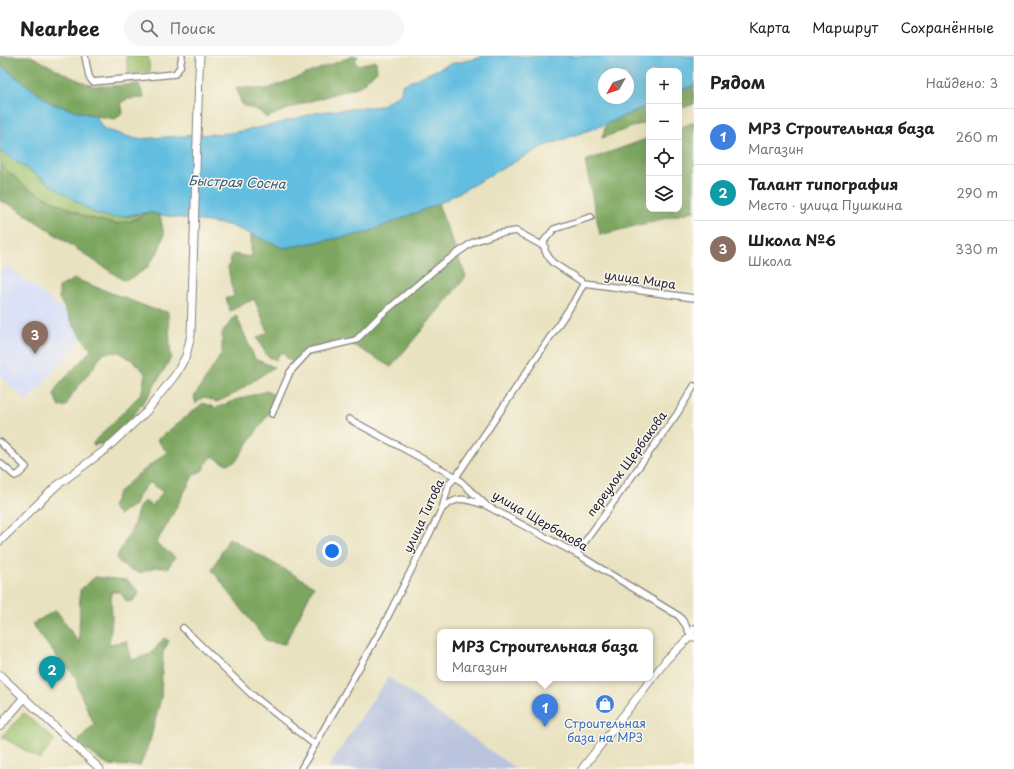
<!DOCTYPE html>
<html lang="ru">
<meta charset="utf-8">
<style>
body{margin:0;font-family:"Playpen Sans",sans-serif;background:#f6f6f6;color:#222}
.controls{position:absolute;right:12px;top:12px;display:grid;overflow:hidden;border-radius:8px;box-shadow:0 4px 16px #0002}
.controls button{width:36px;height:36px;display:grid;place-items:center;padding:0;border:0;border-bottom:1px solid #e0e0e0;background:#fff;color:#222;font:20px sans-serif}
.compass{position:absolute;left:598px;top:12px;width:36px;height:36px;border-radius:50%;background:#fff;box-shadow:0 4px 16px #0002;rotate:230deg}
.you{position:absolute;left:332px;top:495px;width:14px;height:14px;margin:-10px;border:3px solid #fff;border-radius:50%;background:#1a73e8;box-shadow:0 0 0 6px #1a73e833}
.badge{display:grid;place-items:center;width:26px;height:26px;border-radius:50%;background:#0f766e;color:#fff;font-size:13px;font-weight:700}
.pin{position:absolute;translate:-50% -33px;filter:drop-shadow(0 1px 2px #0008)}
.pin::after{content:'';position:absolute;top:21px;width:14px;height:12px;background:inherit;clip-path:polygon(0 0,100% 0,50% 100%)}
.popup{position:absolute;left:437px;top:573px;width:216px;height:52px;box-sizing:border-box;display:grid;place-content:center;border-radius:8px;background:#fff;filter:drop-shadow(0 1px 3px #0005);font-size:13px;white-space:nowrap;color:#767676}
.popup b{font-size:15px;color:#222}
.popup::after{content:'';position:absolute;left:50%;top:100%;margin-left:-8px;border:8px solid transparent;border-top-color:#fff}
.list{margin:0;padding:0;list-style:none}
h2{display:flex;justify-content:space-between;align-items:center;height:52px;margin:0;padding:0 16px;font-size:17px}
h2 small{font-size:13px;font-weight:400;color:#767676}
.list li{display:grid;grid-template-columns:26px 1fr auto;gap:12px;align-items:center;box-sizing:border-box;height:56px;padding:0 16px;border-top:1px solid #e0e0e0}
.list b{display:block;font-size:15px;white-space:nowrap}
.list p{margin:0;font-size:13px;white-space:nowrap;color:#767676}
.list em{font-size:13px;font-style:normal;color:#767676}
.icon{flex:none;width:22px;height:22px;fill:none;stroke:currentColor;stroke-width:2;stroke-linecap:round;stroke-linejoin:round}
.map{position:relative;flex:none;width:694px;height:713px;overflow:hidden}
header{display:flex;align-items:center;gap:24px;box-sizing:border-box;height:56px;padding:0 20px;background:#fff;border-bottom:1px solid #e0e0e0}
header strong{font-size:19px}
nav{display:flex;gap:22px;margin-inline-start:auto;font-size:14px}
.search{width:280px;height:36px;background:#f6f6f6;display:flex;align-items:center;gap:10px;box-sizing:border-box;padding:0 14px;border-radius:22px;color:#767676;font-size:15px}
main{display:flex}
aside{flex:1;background:#fff}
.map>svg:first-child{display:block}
.built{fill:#d0daf9}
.industrial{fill:#bac4de}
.green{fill:#9bc06b;stroke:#5e7153}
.forest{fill:#7ca65f;stroke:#4f644d}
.water{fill:#62bee0;stroke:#42708e;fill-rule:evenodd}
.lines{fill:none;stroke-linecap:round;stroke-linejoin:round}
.minor-casing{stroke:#86827e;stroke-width:8}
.tertiary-casing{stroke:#86827e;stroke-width:9}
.secondary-casing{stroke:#86827e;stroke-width:10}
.minor{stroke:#fff;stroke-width:5.5}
.tertiary{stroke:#fff;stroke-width:7}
.secondary{stroke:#fff;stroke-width:8}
.labels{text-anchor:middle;stroke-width:3;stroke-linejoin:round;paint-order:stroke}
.street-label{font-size:12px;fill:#22223b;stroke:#fbf7ec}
.shop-label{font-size:12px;fill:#366cbe;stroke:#fbf7ec}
.water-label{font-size:13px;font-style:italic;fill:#385975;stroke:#fbf7ec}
</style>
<header>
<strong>Nearbee</strong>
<div class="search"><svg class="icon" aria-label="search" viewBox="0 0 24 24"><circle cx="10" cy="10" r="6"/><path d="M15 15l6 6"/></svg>Поиск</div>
<nav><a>Карта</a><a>Маршрут</a><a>Сохранённые</a></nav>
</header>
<main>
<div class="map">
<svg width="694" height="713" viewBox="0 0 694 713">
<rect width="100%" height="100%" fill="#fbf7ec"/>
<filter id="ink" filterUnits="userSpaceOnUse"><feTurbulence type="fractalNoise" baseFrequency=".025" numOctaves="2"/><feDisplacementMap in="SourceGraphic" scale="8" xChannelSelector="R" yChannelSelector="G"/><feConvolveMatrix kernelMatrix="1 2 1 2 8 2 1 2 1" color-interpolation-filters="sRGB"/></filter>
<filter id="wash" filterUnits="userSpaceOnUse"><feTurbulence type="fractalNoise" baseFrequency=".012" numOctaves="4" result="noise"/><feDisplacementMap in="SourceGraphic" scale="16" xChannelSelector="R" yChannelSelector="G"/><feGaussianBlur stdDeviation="0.9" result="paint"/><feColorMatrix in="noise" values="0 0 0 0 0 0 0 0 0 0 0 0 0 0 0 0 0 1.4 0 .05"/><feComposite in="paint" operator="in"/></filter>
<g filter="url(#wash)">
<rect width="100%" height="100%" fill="#e9e2c0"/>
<path class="built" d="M7 209 89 275 27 345 0 320V218Z"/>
<path class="industrial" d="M388 621 516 713H327Z"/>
<path class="green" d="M126 0H148L150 15 129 18Z
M0 95 94 157 126 161 149 156 131 165 116 168 86 161 27 132 0 108Z
M24 657 55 684 40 703 2 681Z"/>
<path class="forest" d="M0 0H31L73 22 93 30H113L139 28 144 42 128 43 121 46 123 57 115 63 95 60 52 48 0 9Z
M353 0H358L355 5 357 9 376 5 377 15 360 30 298 49 266 62 259 55 242 49 236 31 267 33Z
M694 29V48L679 53V35Z
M649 49V65L602 82 606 68Z
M694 66V155L600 179 585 105 649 82V153H679V72Z
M0 108 27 132 86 161 116 168 131 165 149 156 160 159 164 179 158 196 147 212 132 222 123 224 13 150 0 145Z
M438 148 466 221 391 311 343 283 291 306 281 296 276 304 267 300 257 282 268 276 254 243 230 255 226 242 234 241 228 212 232 198 251 201V178L284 192 365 177Z
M75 223 153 253 168 256 171 302 149 339 132 361 104 388 93 389V387L138 341 142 335 145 317 133 305 119 296 103 297 93 312 70 341 66 350 59 351 54 339 57 331 91 294 74 270 59 242V231Z
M236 259 255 303 274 311 234 338 217 346 203 341 196 348 194 341 222 297V277Z
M267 335 276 340 269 357 236 405 227 408 211 400 202 415 194 418 167 469 156 487 175 501 168 512 156 511 140 517 131 514 122 509 116 502 133 471 139 451 144 445 152 450 163 436 149 426 138 440 135 449 119 459 112 451 118 437 135 421 167 396 157 384 203 347 216 352 235 344Z
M229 482 314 530 285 588 267 586 212 514Z
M95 521 127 524 139 536 133 545 127 546 120 536H111L112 565 109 588 127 585 132 604 151 598 164 582 169 585 163 596 161 642 150 685 140 710 107 709 78 687 82 680 94 668 78 632 76 621 59 604 32 568 56 554 79 587 80 534Z"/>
<path class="water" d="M482 0H694V29L679 35V15H649V49L606 68 542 91 438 148 365 177 284 192 229 169 160 159 149 156 113 162 94 157 0 95V9L52 48 95 60 104 73 136 83 230 77 272 69 319 56 381 50 401 37 402 29 450 8 479 2ZM604 18H628V42H604Z"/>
</g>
<g filter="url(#ink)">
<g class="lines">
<g class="minor-casing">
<path id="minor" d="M85 0 89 21 93 26 175 18 180 11 182 0
M591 161 554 173 544 185 545 195 552 206 584 227 694 242
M272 358 290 316 309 295 356 284 381 259 442 208 473 186 495 178 516 175 545 191
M349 363 456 421 487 450 577 498 679 560 685 568 691 580
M0 386 26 411 19 418 15 420 0 407
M443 452C459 438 466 444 485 449
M576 498 677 358 694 330
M183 572 251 638 315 689
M691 580 694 572
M301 713 382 572 442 453 449 428 456 421 573 247 584 227"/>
</g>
<g class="tertiary-casing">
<path id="tertiary" d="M0 485 55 431 105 394 146 356 176 318 186 300 191 279 199 17 200 0
M0 619 100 713
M582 713 667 603 691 580 694 581"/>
</g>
<g class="secondary-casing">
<path id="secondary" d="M0 670 24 642"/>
</g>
<use href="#minor" class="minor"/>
<use href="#tertiary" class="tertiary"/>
<use href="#secondary" class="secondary"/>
</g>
</g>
<defs>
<g id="shop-disc" transform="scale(1)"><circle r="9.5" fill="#3f7fe0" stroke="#fbf7ec"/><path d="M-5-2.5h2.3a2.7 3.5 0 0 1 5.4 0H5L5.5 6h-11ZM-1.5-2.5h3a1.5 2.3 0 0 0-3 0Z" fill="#fff"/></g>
</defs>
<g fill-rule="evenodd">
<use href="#shop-disc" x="605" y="648"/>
</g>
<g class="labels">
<g class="street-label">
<text transform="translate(640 224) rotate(8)" y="4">улица Мира</text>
<text transform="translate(627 408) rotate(-54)" y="4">переулок Щербакова</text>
<text transform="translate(424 460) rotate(-65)" y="4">улица Титова</text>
<text transform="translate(540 465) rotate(30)" y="4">улица Щербакова</text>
</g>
<g class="shop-label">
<text x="605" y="672">Строительная<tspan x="605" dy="14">база на МРЗ</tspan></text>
</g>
<g class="water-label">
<text transform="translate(237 126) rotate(2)" y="5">Быстрая Сосна</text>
</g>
</g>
</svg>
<div class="controls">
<button>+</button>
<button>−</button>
<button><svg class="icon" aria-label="locate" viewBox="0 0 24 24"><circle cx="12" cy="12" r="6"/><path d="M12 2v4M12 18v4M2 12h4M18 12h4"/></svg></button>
<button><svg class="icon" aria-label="layers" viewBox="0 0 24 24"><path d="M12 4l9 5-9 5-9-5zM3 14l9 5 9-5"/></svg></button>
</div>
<svg class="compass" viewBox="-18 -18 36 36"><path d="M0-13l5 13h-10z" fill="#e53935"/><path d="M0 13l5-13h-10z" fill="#767676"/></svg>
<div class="you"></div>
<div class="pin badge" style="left:545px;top:671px;background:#3f7fe0">1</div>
<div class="popup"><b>МРЗ Строительная база</b>Магазин</div>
<div class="pin badge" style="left:52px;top:633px;background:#0f9aa8">2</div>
<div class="pin badge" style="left:35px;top:298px;background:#8d6e63">3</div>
</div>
<aside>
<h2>Рядом<small>Найдено: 3</small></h2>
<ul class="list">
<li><span class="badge" style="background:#3f7fe0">1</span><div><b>МРЗ Строительная база</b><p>Магазин</p></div><em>260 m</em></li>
<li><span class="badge" style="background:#0f9aa8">2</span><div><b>Талант типография</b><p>Место · улица Пушкина</p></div><em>290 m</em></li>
<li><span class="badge" style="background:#8d6e63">3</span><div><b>Школа №6</b><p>Школа</p></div><em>330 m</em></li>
</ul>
</aside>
</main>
